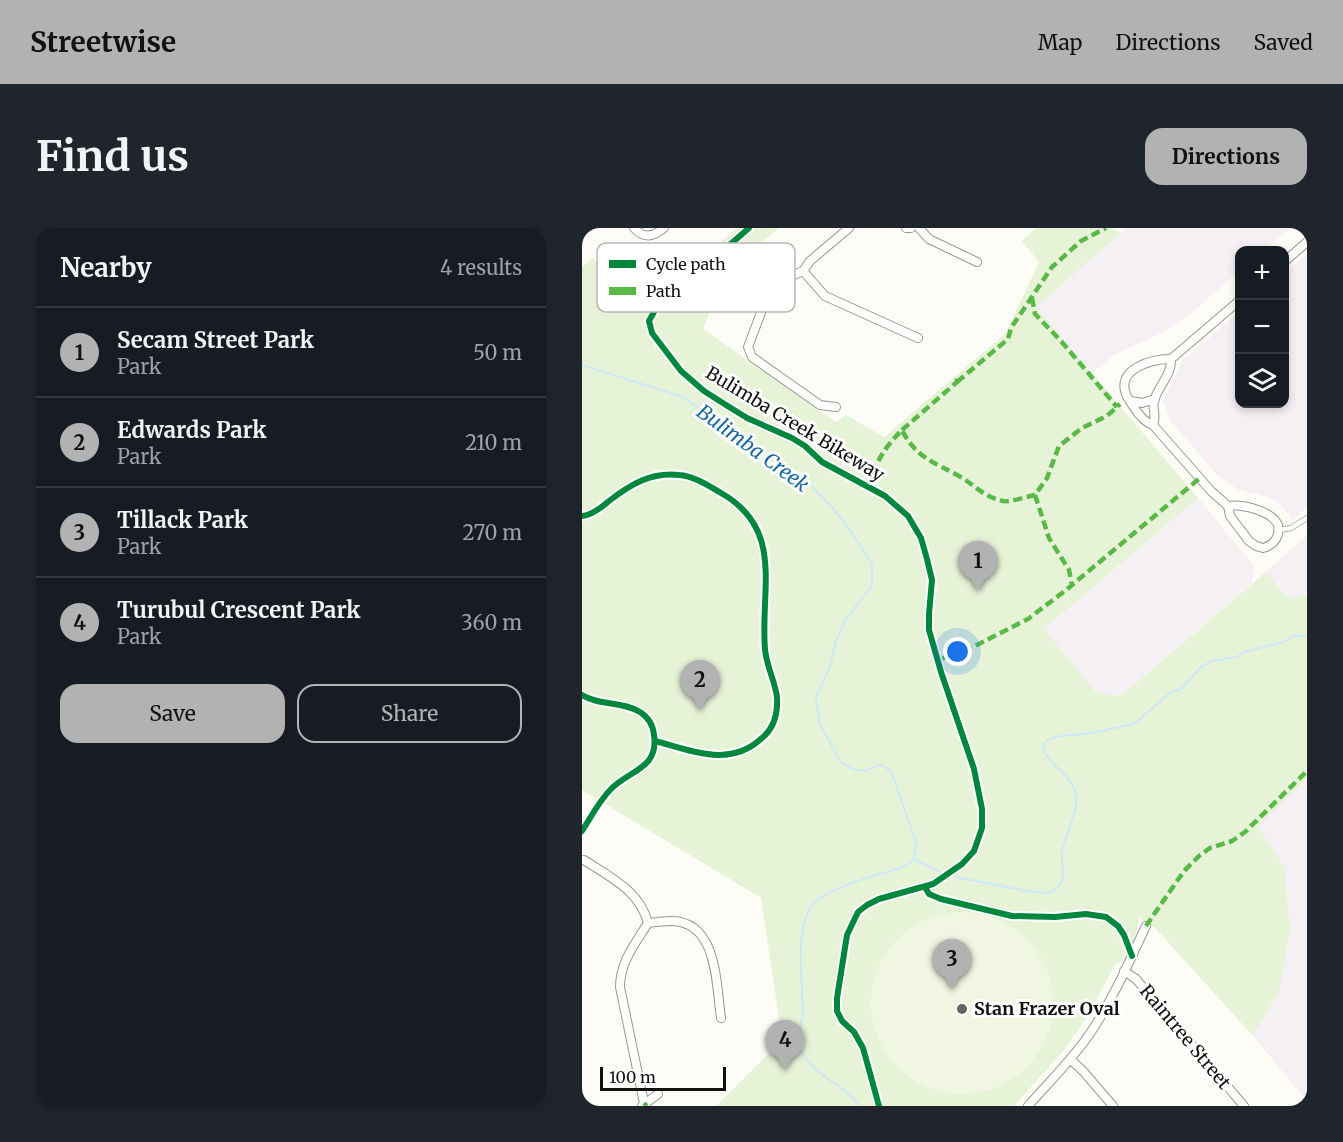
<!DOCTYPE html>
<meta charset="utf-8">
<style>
body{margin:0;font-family:Merriweather,serif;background:#20242c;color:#f1f3f6}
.controls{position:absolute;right:18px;top:18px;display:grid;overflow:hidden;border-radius:12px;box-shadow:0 3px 9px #0003}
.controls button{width:54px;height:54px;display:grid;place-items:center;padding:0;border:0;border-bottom:2px solid #363941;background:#171b24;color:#f1f3f6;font:30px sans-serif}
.scale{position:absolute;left:18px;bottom:15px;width:126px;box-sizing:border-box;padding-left:6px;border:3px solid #111;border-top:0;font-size:16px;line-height:21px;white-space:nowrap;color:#111;-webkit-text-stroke:4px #fff;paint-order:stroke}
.you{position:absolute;left:376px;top:424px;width:21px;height:21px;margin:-15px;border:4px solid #fff;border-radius:50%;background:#1a73e8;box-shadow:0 0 0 9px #1a73e833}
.badge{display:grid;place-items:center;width:39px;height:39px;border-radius:50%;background:#b2b2b3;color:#111;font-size:20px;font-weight:700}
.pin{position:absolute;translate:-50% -50px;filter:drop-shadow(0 2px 3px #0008)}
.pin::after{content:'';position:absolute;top:32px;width:21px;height:18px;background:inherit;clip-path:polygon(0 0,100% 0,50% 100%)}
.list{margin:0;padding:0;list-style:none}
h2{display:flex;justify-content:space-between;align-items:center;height:78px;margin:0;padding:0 24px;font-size:26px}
h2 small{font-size:20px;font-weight:400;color:#9ea1a6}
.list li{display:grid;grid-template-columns:39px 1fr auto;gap:18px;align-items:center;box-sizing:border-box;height:90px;padding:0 24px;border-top:2px solid #363941}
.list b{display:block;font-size:22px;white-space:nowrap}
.list p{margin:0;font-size:20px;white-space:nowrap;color:#9ea1a6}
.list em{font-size:20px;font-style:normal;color:#9ea1a6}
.actions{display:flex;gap:12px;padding:18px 24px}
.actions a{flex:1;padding:14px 0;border:2px solid #b2b2b3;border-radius:18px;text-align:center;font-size:21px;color:#b2b2b3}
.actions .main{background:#b2b2b3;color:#111}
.icon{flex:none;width:33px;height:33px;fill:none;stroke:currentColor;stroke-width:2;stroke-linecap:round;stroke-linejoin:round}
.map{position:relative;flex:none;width:725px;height:878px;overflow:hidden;border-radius:18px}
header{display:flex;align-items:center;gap:36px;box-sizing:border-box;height:84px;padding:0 30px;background:#b2b2b3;color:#111}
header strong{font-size:28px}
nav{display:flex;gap:33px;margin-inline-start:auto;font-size:21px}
.intro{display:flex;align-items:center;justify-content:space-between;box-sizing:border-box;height:144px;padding:0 36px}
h1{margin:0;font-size:42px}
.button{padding:15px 27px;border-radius:18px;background:#b2b2b3;color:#111;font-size:21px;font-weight:700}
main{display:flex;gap:36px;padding:0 36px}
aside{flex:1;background:#171b24;border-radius:18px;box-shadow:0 3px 9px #0003}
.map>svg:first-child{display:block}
.industrial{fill:#f5f0f3}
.green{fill:#e7f3d7}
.pitch{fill:#f0f6e1}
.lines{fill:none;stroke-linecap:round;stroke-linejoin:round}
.stream{stroke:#cde8f7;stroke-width:2}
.service-casing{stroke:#979795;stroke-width:6}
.minor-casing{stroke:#979795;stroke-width:10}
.service{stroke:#fffffe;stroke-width:4.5}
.minor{stroke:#fffffe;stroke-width:8}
.quiet{stroke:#58b947;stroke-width:4.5;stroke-dasharray:9 4.5;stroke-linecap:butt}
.cycleway-casing{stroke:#fff;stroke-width:10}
.cycleway{stroke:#00873e;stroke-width:6}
.poi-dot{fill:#646362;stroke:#fff;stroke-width:2}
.labels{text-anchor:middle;stroke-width:6;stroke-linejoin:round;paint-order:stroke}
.street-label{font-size:18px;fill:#111;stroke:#fff}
.poi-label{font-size:18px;font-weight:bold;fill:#111;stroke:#fff;text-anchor:start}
.water-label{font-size:20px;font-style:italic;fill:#1768a6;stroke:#fff}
.key{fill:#fff;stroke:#b8b8b8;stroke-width:1.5}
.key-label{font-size:16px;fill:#111}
</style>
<header>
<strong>Streetwise</strong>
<nav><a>Map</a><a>Directions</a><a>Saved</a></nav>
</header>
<div class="intro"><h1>Find us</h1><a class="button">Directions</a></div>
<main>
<aside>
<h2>Nearby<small>4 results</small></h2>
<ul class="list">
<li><span class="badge">1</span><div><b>Secam Street Park</b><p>Park</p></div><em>50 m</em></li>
<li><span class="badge">2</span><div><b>Edwards Park</b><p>Park</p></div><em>210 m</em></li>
<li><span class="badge">3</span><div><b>Tillack Park</b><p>Park</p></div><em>270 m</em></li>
<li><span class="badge">4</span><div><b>Turubul Crescent Park</b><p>Park</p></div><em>360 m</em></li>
</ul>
<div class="actions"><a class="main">Save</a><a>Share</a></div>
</aside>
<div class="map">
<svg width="725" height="878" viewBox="0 0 725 878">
<rect width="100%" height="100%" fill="#fdfcf7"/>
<path class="industrial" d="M545 0H708L682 22H658L657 43 605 89 583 103 532 127 511 145 453 79Z
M725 26V279L711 292 697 275 686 269 655 261 635 247 588 192 581 172 601 132 657 84 658 176H702L703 45Z
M616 270 672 338 670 355 541 466 523 468 514 464 462 401Z
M725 307V368L705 369 684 344Z
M725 551V873L671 808 697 764 702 638 676 598Z"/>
<path class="green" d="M155 0H197L144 44 121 101 254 194 264 187 302 209 423 106 457 34 440 13 454 0H527L540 4 454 79 616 270 462 401 514 464C524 468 531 468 541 466L684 344 705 369 725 368V551L676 598 702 638 708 702 697 764 671 808 574 701 557 690 550 728 533 736 507 786 482 822 432 878H134L189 823 199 804 179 670 0 562V39L11 30 58 83Z"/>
<path class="pitch" d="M289 775a91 91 0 1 1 182 0a91 91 0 1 1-182 0Z"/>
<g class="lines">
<path class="stream" d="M0 137 101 169 162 212 198 234 226 255 250 279 270 305 290 336V358L264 391 254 413 248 438 234 469 238 496 258 533 270 541 281 543 299 537 309 543 334 614 332 631 324 638C303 645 238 661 228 680 215 705 219 739 220 766 220 772 221 779 221 785 220 795 214 811 218 821 229 847 262 855 277 878
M332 631 364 647 445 663 467 665C472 662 478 659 480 652 482 642 478 630 481 619 486 601 499 579 492 560 485 543 465 537 461 519L464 513 473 509 515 504 552 496 588 465 599 461 619 439 630 433 655 429 662 424 701 414 713 407 725 409"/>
<g class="service-casing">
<path id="service" d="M697 302 709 300 725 290"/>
</g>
<g class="minor-casing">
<path id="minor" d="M52 0C62 11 71 9 82 0
M324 0H329
M337 0 347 11 395 34
M702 34 725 14
M221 43 243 68 336 110
M549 173 560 175 573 171
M254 179 238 177 170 129 166 119 183 74 189 64 207 49 221 43 228 33 267 0
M571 197C575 189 570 182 572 173 576 158 590 147 589 131
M646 278C661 276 690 283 696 297 698 309 692 317 681 320L674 318 667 313 648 288 646 278 629 263 571 197C562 194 556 186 551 178 549 174 545 170 544 166 534 141 571 130 589 131L658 72
M2 632C28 649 58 663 66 695 53 716 38 734 38 759L62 875
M66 695C74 694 82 693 90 693 136 694 134 757 139 790
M542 743 554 751 662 878
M488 831 501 843 531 878
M60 878 76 866
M446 878C467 854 491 831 509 804 531 771 547 734 564 698"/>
</g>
<use href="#service" class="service"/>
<use href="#minor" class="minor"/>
<path class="quiet" d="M450 70 453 86 479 113 535 179
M375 154 426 111 429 100 470 39 499 13 524 0
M320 202 375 154V149
M286 258C295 233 301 221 320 202 334 230 352 234 377 248 393 257 400 268 421 273 430 274 443 269 453 267L465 250 477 218 500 200 525 188 538 176
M453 267 467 310 487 342 490 357
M356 432 393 418 446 391 484 362 618 250
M564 698 602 643 617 628 628 620 650 613 663 604 725 543
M62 875 65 878"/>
<g class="cycleway-casing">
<path id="cycleway" d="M167 0 73 82 67 93 70 105 99 143 122 163 144 177 165 190 210 210 223 218 240 234 303 268 326 288 339 310 345 331 350 352 347 386V402L359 444 392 541 400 581V600L392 623 380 636 351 656 297 671 285 677 276 684 265 707 255 770V783L260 793 272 804 281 820 297 878
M0 288C10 287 19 280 27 273 49 256 69 244 97 247 112 248 127 258 139 265 203 301 178 361 183 421 184 437 193 453 195 469 196 485 192 500 180 510 148 540 111 523 73 513
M0 467C18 478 40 473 58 484 66 489 71 497 72 507 77 541 47 542 29 561 17 573 9 589 0 603
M343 659 347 666 359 671 430 688 473 689 504 686 524 689 536 698 542 707 550 728"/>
</g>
<use href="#cycleway" class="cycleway"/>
</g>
<circle class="poi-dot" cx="380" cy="781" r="6"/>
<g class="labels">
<g class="street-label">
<text transform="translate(213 196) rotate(31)" y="6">Bulimba Creek Bikeway</text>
<text transform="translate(603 809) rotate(50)" y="6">Raintree Street</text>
</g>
<g class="poi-label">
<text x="392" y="787">Stan Frazer Oval</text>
</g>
<g class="water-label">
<text transform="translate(171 220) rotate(36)" y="7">Bulimba Creek</text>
</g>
</g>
<rect x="15" y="15" width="198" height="69" rx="9" class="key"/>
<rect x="27" y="32" width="27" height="8" fill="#00873e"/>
<rect x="27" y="59" width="27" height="8" fill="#58b947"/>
<g class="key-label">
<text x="64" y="42">Cycle path</text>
<text x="64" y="69">Path</text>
</g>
</svg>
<div class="controls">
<button>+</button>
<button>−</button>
<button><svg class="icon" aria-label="layers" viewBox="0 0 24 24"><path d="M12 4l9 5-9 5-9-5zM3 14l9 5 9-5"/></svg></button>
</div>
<div class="scale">100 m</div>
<div class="you"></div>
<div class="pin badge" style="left:396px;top:363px">1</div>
<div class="pin badge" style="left:118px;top:482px">2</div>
<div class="pin badge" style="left:370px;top:761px">3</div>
<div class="pin badge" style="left:203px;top:842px">4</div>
</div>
</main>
